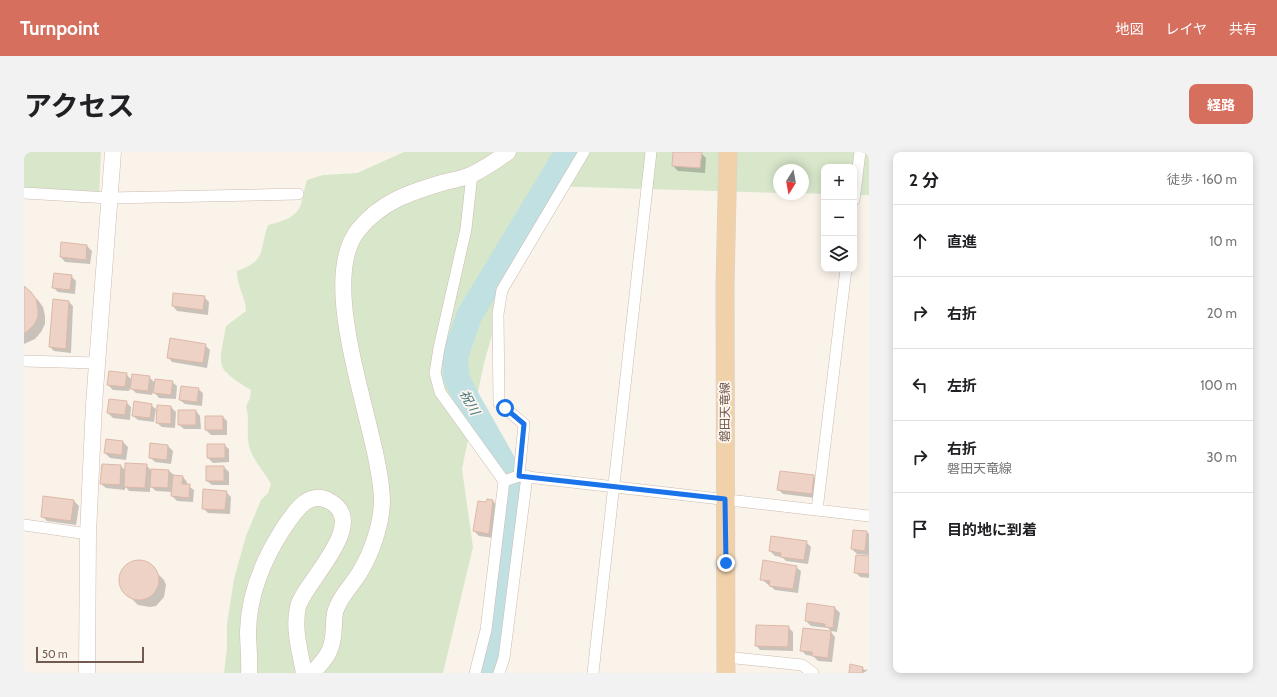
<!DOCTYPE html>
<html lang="ja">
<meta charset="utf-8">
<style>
body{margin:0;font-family:Cabin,"Noto Sans JP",sans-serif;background:#f2f2f2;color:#202124}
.controls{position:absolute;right:12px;top:12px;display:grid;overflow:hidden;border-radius:8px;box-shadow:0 2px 10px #0003}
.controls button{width:36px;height:36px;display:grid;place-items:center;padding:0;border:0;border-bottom:1px solid #e0e0e0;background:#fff;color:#202124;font:20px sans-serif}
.compass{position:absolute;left:749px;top:12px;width:36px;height:36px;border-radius:50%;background:#fff;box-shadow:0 2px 10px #0003;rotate:191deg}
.scale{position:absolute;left:12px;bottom:10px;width:108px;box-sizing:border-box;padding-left:4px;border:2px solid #725a50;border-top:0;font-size:11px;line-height:14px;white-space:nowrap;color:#725a50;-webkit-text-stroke:3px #fdf7f0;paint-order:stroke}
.stop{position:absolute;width:12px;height:12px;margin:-9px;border:3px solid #1a73e8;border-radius:50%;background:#fff}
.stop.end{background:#1a73e8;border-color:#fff;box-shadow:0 1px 4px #0008}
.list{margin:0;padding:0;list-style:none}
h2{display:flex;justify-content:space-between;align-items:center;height:52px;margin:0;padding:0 16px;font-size:17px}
h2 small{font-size:13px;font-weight:400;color:#757577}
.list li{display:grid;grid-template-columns:26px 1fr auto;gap:12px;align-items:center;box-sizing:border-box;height:72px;padding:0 16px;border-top:1px solid #e0e0e0}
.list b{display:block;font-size:15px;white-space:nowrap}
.list p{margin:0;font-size:13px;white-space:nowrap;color:#757577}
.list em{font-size:13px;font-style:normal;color:#757577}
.icon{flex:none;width:22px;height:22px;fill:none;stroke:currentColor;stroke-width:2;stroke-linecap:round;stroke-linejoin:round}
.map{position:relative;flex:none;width:845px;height:521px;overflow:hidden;border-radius:8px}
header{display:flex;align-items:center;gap:24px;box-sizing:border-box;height:56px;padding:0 20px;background:#d66f5e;color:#fff}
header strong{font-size:19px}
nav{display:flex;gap:22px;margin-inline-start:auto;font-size:14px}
.intro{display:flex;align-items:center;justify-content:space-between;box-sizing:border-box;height:96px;padding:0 24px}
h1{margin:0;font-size:28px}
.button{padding:10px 18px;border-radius:8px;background:#d66f5e;color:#fff;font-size:14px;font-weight:700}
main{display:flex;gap:24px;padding:0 24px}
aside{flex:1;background:#fff;border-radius:8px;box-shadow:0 2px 10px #0003}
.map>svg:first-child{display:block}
.green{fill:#d8e7ca}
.shadow{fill:#0003}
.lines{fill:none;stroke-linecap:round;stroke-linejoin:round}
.river{stroke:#c0e0e2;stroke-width:26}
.building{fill:#edd2c5;stroke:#ddb8a7}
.street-casing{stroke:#cbbbb1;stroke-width:12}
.secondary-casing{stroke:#d0bcb2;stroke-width:17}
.primary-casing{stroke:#d8d1ce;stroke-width:19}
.street{stroke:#fff;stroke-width:11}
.secondary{stroke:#fff;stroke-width:16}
.primary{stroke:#f1d1aa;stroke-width:18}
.route{stroke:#1a73e8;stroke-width:5}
.labels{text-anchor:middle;stroke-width:3.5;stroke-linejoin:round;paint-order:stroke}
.street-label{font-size:12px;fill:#725a50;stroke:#fdf7f0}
.water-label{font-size:13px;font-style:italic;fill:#48777c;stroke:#fdf7f0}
</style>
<header>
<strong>Turnpoint</strong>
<nav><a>地図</a><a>レイヤ</a><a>共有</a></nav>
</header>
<div class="intro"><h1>アクセス</h1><a class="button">経路</a></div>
<main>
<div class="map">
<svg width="845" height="521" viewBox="0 0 845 521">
<rect width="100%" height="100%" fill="#faf3ea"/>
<path class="green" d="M0 0H77L75 45 0 41Z
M380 0H845V43H830V15H800V42L779 41V18H755V41L523 34 499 75 460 211 438 317 449 395 419 521H200L203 496V472L210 427 222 384 237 348 244 341 247 332C240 319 229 309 225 294 222 280 226 267 222 254L226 246 227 238C189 215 195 215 202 174L222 159C222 145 212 133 213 119 244 108 235 97 244 73 256 70 273 66 277 52 280 44 280 36 283 28L299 23 333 21Z"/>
<path class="shadow" d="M650 0 677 1 682 6 681 21 654 19 649 14Z
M63 94 68 99 66 112 41 110 37 105Z
M47 124 52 129 51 142 34 140 29 135Z
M0 137 14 148 19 155 21 164V172L17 180 11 187 0 192Z
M180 145 185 150 184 163 153 159 149 154Z
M45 150 49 154 47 201 30 199 26 195Z
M181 193 186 198 183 216 148 210 144 205Z
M102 222 108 228 125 225 131 231 148 230 153 234 152 247 135 246 129 239 128 243 112 241 106 235 105 239 89 238 84 233Z
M174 237 179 241 178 254 161 252 156 248Z
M102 250 107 255 106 268 89 266 84 261Z
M127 253 132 257 130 270 114 268 109 264Z
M134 254 147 255 152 260 151 276 138 275 133 271Z
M172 259 176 264 177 277H160L155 273Z
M182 265H199L203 269V283H187L182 278Z
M99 290 104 295 102 308 86 306 81 301Z
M127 292 144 294 149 299 147 312 131 310 126 305Z
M200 293 205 297V310L189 311 184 306Z
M78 313 97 314 102 319 122 313 128 319H145L150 323 159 325 163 330V333L170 338 169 350 153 349 148 344V340L132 339 126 334V340L105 339 101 334V338L82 336 77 332Z
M200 315 205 320V333H188L183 329Z
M789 324 794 329 792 346 759 342 754 337Z
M202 340 207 345 206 362 184 361 179 356Z
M50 349 55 354 52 373 23 369 18 364Z
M469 349 473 354 470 386 455 384 450 379 463 351Z
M843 380 845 382V403L833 402 828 397Z
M782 390 787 395 784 412 762 409 758 405 751 404 746 399Z
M845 403V426L836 425 831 420Z
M110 410 123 411 140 428 142 433 140 445 132 454 126 455 114 453 97 436 96 423 99 417Z
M772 415 777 419 774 441 751 438 737 427Z
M811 456 816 461 813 480 807 479 804 476 787 474 782 469Z
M764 475 769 480V499L736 498 732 493Z
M807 480 811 485 808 510 794 509 789 504 782 503 777 498Z
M838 516 841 518 845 517V521H826Z"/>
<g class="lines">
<path class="river" d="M463 521 467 509 487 354V325L444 249 432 225 431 204 445 164 544 0"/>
</g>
<path class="building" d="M649 0H678L676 16 648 14Z
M37 90 63 93 62 108 36 105Z
M30 121 48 123 46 138 28 136Z
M0 134 7 140 12 147 14 156V165L10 173 0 182Z
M149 141 181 144 179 158 148 154Z
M29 147 45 149 42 197 25 195Z
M146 186 182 192 179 211 143 206Z
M85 219 103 221 101 235 83 233Z
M108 222 126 224 124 239 106 237Z
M131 227 149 229 147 243 129 241Z
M157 234 175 236 173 250 155 248Z
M85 247 103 249 101 263 83 261Z
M110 249 128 252 126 266 108 264Z
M133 253 147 254V272L132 271Z
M154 258H172V273H154Z
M181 264H199V278H181Z
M82 287 99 289 98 303 80 301Z
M126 291 144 293 143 308 125 306Z
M183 292H201V306H183Z
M101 311 123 312 121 336 100 335Z
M78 312 97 313 96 333 76 332Z
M182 314H200V329H182Z
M127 317 145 318 144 336 126 335Z
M756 319 790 323 788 342 753 338Z
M149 323 159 324 158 332H166L165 346 147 344Z
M179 337 203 339 201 358 178 357Z
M19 344 50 348 47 369 17 365Z
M463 347 469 348 465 382 449 379 454 349 462 350Z
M829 378 843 379 841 399 827 397Z
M747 384 783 389 780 408 756 405 757 401 745 399Z
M832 403 845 404V422L830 421Z
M95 428a20 20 0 1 1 40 0a20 20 0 1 1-40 0Z
M739 408 773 414 769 437 745 434 746 429 736 428Z
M783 451 811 455 809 476 801 475V472L781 469Z
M732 473 765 474 764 495 731 494Z
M779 476 807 479 804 506 788 504V500L776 499Z
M826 512 839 515 838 521H825Z"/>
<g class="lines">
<g class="street-casing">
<path id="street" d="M448 22 442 77 415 196 411 221 416 240 480 329 462 478 451 521
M0 41 85 46 274 42
M830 48 836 0
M0 209 72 211
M495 324 500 272 475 251 474 162 478 138 560 0
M480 329 495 324 845 364
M793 358 822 117
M0 373 64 382
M702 505 778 513 789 521
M475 521 480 506 503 324
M569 521 627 0"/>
</g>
<g class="secondary-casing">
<path id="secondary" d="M63 521 64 382 70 252 89 0
M225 521C226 507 224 493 224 479 225 442 239 408 259 377 270 361 284 336 307 350 345 373 280 430 274 455 269 476 276 500 280 521
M288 521C305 504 309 497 310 474 310 468 310 460 313 455 318 442 329 432 336 420 348 400 357 374 358 350 358 283 289 132 335 77 358 49 387 40 421 30 430 28 440 26 449 22 461 16 473 8 484 0"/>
</g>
<g class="primary-casing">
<path id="primary" d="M702 521 701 134 704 0"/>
</g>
<use href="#street" class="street"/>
<use href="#secondary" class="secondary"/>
<use href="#primary" class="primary"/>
</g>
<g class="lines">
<path class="route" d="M481 256 500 272 495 324 701 347 702 411"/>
</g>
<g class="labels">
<g class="street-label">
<text transform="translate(701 260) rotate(-90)" y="4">磐田天竜線</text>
</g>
<g class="water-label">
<text transform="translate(446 250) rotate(61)" y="5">祝川</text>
</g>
</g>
</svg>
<div class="controls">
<button>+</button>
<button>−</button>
<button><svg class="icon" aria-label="layers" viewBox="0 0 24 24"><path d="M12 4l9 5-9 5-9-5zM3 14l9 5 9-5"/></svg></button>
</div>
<svg class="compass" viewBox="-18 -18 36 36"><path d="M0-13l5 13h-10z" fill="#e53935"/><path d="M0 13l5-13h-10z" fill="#757577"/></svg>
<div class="scale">50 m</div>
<div class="stop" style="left:481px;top:256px"></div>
<div class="stop end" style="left:702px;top:411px"></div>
</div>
<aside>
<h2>2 分<small>徒歩 · 160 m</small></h2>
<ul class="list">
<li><svg class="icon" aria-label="ahead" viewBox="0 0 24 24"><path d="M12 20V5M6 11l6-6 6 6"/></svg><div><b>直進</b></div><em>10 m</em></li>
<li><svg class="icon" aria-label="right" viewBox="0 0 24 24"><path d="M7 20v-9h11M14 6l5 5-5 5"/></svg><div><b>右折</b></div><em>20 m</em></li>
<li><svg class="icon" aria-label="left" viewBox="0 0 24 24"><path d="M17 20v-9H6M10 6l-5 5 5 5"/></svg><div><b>左折</b></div><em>100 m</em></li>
<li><svg class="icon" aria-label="right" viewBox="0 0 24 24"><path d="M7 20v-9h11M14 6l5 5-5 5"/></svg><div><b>右折</b><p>磐田天竜線</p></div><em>30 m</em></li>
<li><svg class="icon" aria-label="arrive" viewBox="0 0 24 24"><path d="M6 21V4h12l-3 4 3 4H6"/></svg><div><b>目的地に到着</b></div></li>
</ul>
</aside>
</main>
